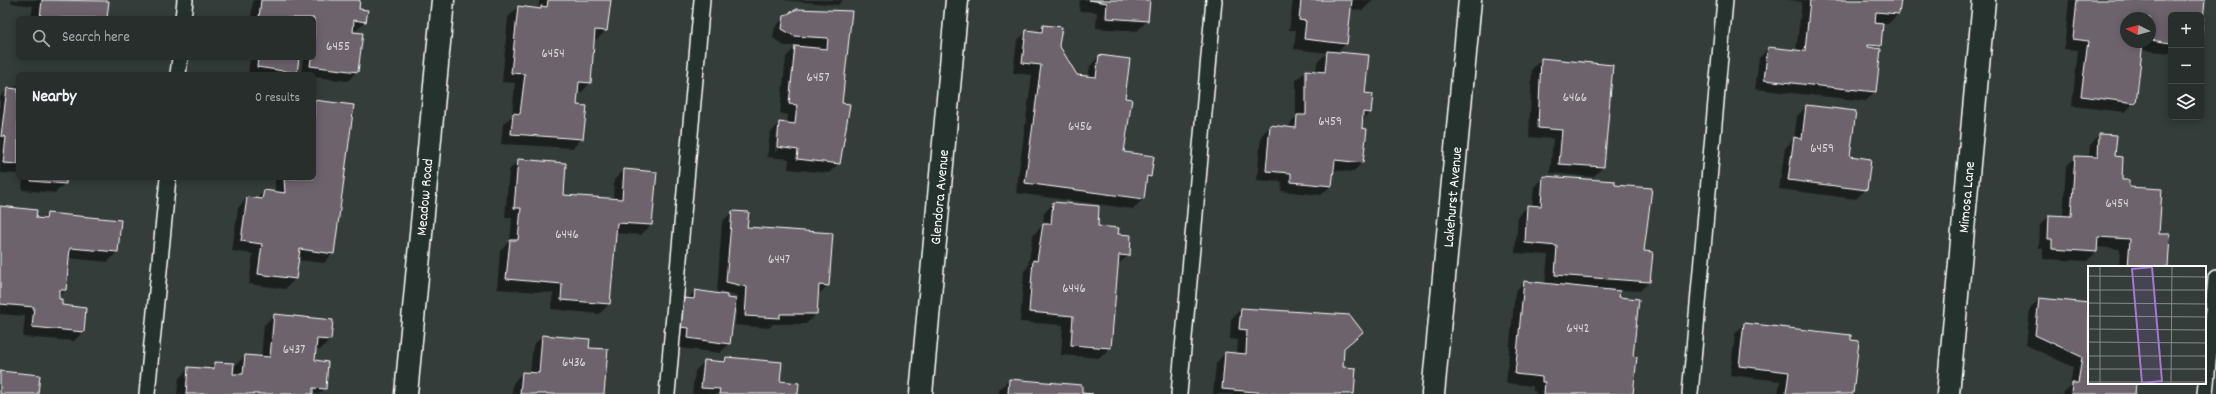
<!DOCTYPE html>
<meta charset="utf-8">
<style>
body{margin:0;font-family:Dekko,sans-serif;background:#333a38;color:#f1f3f6}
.controls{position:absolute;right:12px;top:12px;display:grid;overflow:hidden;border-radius:6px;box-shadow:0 2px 10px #0003}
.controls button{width:36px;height:36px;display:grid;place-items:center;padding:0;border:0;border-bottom:1px solid #434a48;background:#272e2c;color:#f1f3f6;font:20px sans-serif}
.compass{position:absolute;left:2120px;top:12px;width:36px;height:36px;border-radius:50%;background:#272e2c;box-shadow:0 2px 10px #0003;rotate:275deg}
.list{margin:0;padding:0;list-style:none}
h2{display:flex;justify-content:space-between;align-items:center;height:52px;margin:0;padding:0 16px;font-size:17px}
h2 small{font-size:13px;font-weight:400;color:#a4a8a9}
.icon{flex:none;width:22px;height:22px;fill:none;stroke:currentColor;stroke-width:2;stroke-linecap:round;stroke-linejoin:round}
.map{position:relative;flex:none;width:2216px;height:394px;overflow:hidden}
.search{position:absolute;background:#272e2c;box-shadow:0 2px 10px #0003;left:16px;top:16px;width:300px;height:44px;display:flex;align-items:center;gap:10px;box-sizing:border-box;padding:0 14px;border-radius:6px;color:#a4a8a9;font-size:15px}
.panel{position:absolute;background:#272e2c;box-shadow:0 2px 10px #0003;left:16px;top:72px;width:300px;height:108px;border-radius:6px}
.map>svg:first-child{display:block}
.shadow{fill:#0007;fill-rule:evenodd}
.building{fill:#6c646c;stroke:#fff}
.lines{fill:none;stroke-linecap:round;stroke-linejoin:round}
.service-casing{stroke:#fff;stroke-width:18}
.minor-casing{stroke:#fff;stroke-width:25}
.tertiary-casing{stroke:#fff;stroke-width:25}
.service{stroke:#26332d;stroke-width:15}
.minor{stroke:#26332d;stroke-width:22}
.tertiary{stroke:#26332d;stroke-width:22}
.labels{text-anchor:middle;stroke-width:3.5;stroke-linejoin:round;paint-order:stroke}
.number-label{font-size:13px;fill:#dad8da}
.street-label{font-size:15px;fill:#fff;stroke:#26332d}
.inset-road{fill:none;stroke:#858b89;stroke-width:1}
.view{fill:#a976d5;fill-opacity:0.15;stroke:#a976d5;stroke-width:2}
.inset-edge{fill:none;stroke:#fff;stroke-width:2}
</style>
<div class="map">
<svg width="2216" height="394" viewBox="0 0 2216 394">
<rect width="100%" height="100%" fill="#343d3a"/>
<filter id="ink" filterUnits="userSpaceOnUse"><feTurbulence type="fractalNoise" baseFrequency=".025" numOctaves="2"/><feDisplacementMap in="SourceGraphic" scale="8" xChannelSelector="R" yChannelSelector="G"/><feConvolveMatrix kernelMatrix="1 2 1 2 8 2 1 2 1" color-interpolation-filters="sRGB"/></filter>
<g filter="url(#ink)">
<path class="shadow" d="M12 0H95L106 18H31L33 6 11 3Z
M253 0H359L358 10 365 21 356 31 352 30 357 71 348 81 314 77V74H301L303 58H314V18H251Z
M539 0H610L606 31 596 40H594L590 83 581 93 577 92 576 106 582 138 573 148 501 144 503 124 512 116 515 83 502 82 508 17 518 7 539 10Z
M782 0H843L838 5Z
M1080 0H1149L1147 21 1137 31 1096 28 1097 12 1079 11Z
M1293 0H1373L1363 10 1350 9 1346 44 1336 53 1364 94 1370 112 1362 121 1363 162 1353 172 1333 170 1331 186 1321 195 1281 191 1282 182 1257 180 1261 136 1270 126 1287 128 1296 117V80L1306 71 1316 72 1317 62 1327 53 1294 49 1296 30H1289Z
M1788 0H1900L1898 14 1888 24 1882 23 1880 45 1876 49 1875 91 1866 101 1755 89 1759 58 1769 48 1796 51 1802 2Z
M2069 0H2204L2201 31V15H2171V53L2141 50 2135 102 2125 112 2072 106 2078 50 2064 49ZM2126 18H2150V42H2126Z
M850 12 841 104 839 163 829 173 788 169 789 159 767 157 770 133 780 123 787 124 788 115 780 113 786 57 796 46H784L773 38 775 27 785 17ZM777 133H779L777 152H775Z
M1043 27 1058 45 1077 76 1088 77 1090 66 1099 56 1124 99 1123 153 1150 176 1145 182 1143 199 1133 209 1016 193 1032 75 1013 73 1017 41 1027 31 1037 32Z
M250 58H298L296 72 295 74H248Z
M1541 59 1612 65 1603 167 1593 177 1550 173 1553 139 1529 137 1532 69Z
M18 84V174L0 173V97L8 89 12 90Z
M314 101 333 253 324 263 298 260 295 279 285 289 249 284 253 254 232 251 238 208 247 198 256 200 264 191 275 193V178H314Z
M1807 106 1849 157 1866 189 1856 199 1779 189 1785 148 1794 139 1797 116Z
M2099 135 2114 157 2121 180 2128 188 2158 235 2167 267H2119L2120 249 2097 247 2096 252 2087 261 2043 259V248H2039L2040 225 2050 216 2063 217 2066 166 2076 157H2089L2090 145Z
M519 160 563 196 613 200 614 180 624 170 651 225 641 235 615 233 609 304 599 314 551 309 553 293 497 289 500 251 510 241 512 218 505 217 509 170Z
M1543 177 1614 186 1643 252 1650 281 1640 291 1606 289V291L1618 298 1632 357V394H1536V392L1533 391V386L1506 383 1515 292 1524 282 1545 285 1548 255 1515 253 1518 216 1528 206H1532L1534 187Z
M23 178H65V183L55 193 22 190Z
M1054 203 1097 227 1117 235 1129 255 1117 265 1110 348 1100 358 1061 355 1063 325 1020 322 1024 271 1028 267 1033 235 1043 225 1044 213Z
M0 207 35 219H42L47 214 117 252 108 262 68 258 65 290 57 300 60 306 83 332 74 341 23 337 25 316 0 314Z
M732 212 746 228 828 285 818 295 816 314 806 324H773L769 328 735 325 737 296 717 292 722 222Z
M695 292 729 344 720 353 679 348 680 338 671 337 675 309Z
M2039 299 2089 304V383H2135L2134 394H2062L2070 386 2073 367 2026 345 2030 309Z
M1241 309 1343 349 1342 368 1353 394H1213L1216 363 1225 353 1237 354 1238 340 1230 339 1231 319Z
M274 315 330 340 320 350 315 349 314 361 325 389 319 394H177L179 378 189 368 208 369 215 363 234 375 235 366 245 356 261 358 264 325Z
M1744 324 1852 394H1778L1780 381 1730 375 1735 334Z
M543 336 603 394H512L513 383 522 373H530L533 345Z
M726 358 779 382 797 394H692L695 371 705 361 721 363Z
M1009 380 1081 394H1090H999V390Z"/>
<path class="building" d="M42 0 109 1 107 18H40Z
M261 0H360L359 9 368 10 366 22 354 20 353 32 363 33 358 72 310 66 311 58H314V18H259Z
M548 0H611L607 31 595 30 591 83 579 82 577 105 587 106 583 139 511 134 513 113 520 114 525 74 511 73 518 6 541 9V6L547 7Z
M1089 0H1150L1148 21 1106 18 1107 3Z
M1301 0H1352L1347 44 1304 39 1306 21 1299 20Z
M1810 0H1901L1899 14 1876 12 1875 23 1883 24 1881 46 1868 45V47L1881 49 1876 92 1764 80 1768 47 1805 51Z
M2077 0H2205L2201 40V15H2171V43L2150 40V18H2126V42H2143L2136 103 2081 96 2088 41 2073 39Z
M797 9 852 11 842 103 850 104 840 164 797 159 798 150 777 147 779 122 795 124 797 105 789 104 795 46 827 49 828 38 794 36 782 29 784 16Z
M1043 25 1062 27 1059 45 1077 75 1096 77 1099 55 1130 59 1125 98 1132 99 1124 152 1154 156 1151 177 1147 176 1144 199 1025 183 1041 65 1022 63 1026 30 1042 32Z
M1327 51 1369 55 1365 93 1373 94 1371 113 1363 112 1362 128 1367 129 1363 163 1335 160 1332 186 1291 182V173L1266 171 1270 125 1296 128 1297 115H1306V70L1325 72Z
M258 58H299L297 73 257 67Z
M1541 58 1613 65 1604 167 1559 164 1562 130 1538 128Z
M7 88 18 89V164L3 163 6 137 1 136Z
M314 100 354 105 334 254 300 249 296 279 258 274 262 244 241 241 247 197 262 199 264 190 285 193 284 178H314Z
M1806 105 1856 111 1850 156 1871 159 1867 190 1788 180 1794 137 1802 139Z
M2099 134 2117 135 2115 156 2123 157 2122 180H2129V187L2162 189 2159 234H2170L2168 267H2128L2130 239 2098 237 2097 252 2052 249V239H2048L2049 215 2071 216 2075 156 2098 157Z
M518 159 566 163 564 195 622 199 624 169 657 172 652 225 617 223 610 304 561 300 562 284 506 279 510 240H518L521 208H514Z
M1543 176 1615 181V185L1652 188 1644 251 1653 252 1650 282 1555 275 1557 246 1525 243 1527 205 1541 206Z
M31 178H66V184L31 181Z
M1053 202 1099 206 1098 226 1119 228 1118 234 1131 235 1130 256 1119 255 1111 348 1071 345 1073 316 1029 312 1033 260 1037 261 1043 224H1051Z
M0 206 37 210 36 218 46 219 47 213 121 220 118 252 70 248 66 290H59V299H62V305L86 308 84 332 32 327 34 307 0 304Z
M732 211 749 212 747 227 833 233 829 286 819 285 817 314H780V318L745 316 747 287 726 282Z
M1524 281 1620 291 1619 297 1639 299 1633 356 1637 357 1633 394H1544L1545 382H1542V377L1515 374Z
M695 290 727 295V298L736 299 730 344 688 338 689 328 680 327 684 298 694 299Z
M2039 298 2089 303V383H2136L2135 394H2071L2072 383H2078L2082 357 2035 335Z
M1241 308 1350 315 1363 332 1344 348 1343 367 1356 368 1354 394H1278L1222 389 1225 352 1246 354 1247 330 1239 329Z
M274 314 333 320 331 340 317 339 315 360 328 362 326 389 313 388V394H186L188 367 214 369V362L234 363 233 374H243L245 355 270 357Z
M1744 323 1851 335V340L1859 341 1853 394H1786L1789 372 1739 366Z
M542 335 590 339 589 348 608 349 604 394H520L522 372 539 373Z
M726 357 782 362 780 381 799 383 798 394H719L720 389 701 388 704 360 725 362Z
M0 371 40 375 38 394H0Z
M1009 379 1082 385V393L1093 394H1008Z"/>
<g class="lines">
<g class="service-casing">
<path id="service" d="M183 18 185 0
M178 74 180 58
M147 394 168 178
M667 394 702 0
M1179 394 1214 0
M1690 394 1725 0
M2205 394 2216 278"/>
</g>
<g class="minor-casing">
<path id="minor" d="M921 394 957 0
M1433 394 1470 0
M1948 394 1984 0"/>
</g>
<g class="tertiary-casing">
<path id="tertiary" d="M406 394 443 0"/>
</g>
<use href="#service" class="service"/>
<use href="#minor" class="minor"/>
<use href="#tertiary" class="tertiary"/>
</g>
</g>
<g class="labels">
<g class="number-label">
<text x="338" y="50">6455</text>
<text x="553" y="57">6454</text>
<text x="818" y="81">6457</text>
<text x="1575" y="101">6466</text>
<text x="1330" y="125">6459</text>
<text x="1080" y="130">6456</text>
<text x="1822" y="152">6459</text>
<text x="2117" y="207">6454</text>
<text x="567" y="238">6446</text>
<text x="779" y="263">6447</text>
<text x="1074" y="292">6446</text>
<text x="1578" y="332">6442</text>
<text x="294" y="353">6437</text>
<text x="574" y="366">6436</text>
</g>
<g class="street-label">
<text transform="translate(424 197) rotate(-85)" y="5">Meadow Road</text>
<text transform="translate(939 197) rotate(-85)" y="5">Glendora Avenue</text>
<text transform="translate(1452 197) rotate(-85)" y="5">Lakehurst Avenue</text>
<text transform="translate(1966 197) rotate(-85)" y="5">Mimosa Lane</text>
</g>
</g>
<g transform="translate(2088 266)">
<rect width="118" height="118" fill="#343d3a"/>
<path class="inset-road" d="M0 10 118 11M0 24H118M0 37 118 38M0 50 118 51M0 63 118 64M0 76 118 77M0 90H118M0 103H118M0 116H118M83 117 84 0M12 118V0"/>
<path class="view" d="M64 1 74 115 54 117 44 3Z"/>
<rect width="118" height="118" class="inset-edge"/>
</g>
</svg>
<div class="controls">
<button>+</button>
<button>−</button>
<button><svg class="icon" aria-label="layers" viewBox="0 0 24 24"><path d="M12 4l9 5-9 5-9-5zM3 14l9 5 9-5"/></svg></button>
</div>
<svg class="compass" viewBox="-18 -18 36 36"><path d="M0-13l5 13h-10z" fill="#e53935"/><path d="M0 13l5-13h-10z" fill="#a4a8a9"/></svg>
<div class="search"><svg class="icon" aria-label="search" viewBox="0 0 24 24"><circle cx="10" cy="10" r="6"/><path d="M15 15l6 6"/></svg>Search here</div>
<section class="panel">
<h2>Nearby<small>0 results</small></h2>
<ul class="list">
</ul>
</section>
</div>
